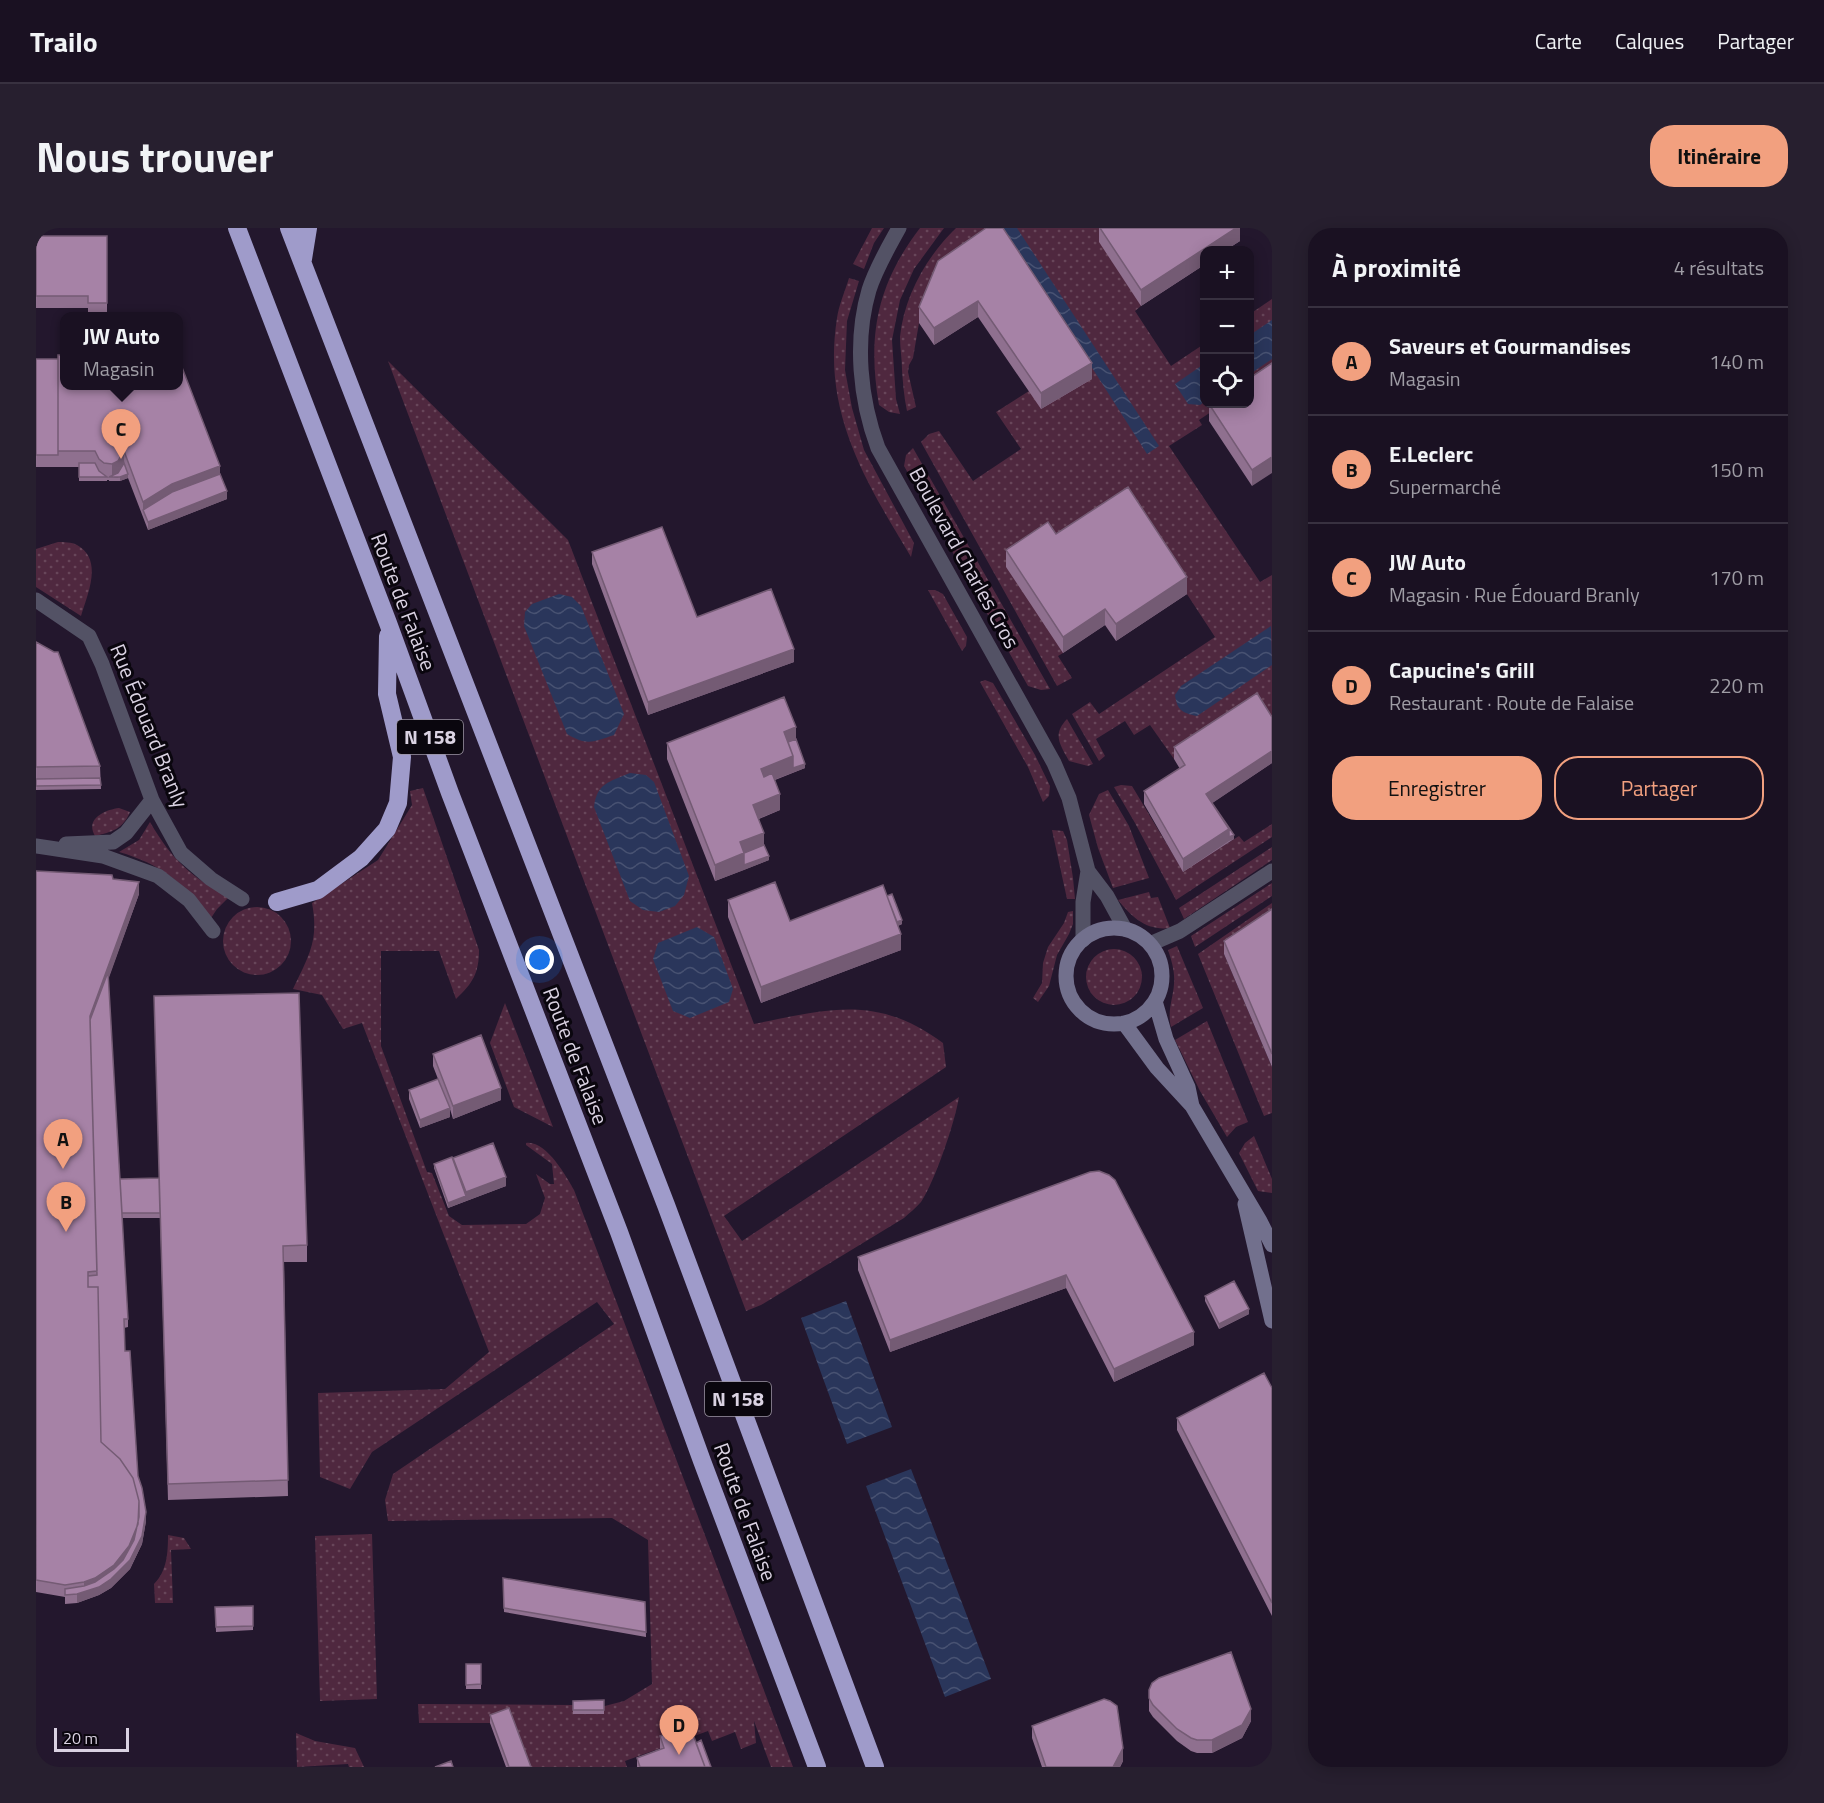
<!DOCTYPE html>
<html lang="fr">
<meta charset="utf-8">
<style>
body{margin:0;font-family:"Titillium Web",sans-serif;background:#271f2f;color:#f1f3f6}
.controls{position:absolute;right:18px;top:18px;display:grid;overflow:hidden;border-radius:12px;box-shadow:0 3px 15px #0003}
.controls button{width:54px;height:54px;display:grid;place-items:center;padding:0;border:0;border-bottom:2px solid #383140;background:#1a1122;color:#f1f3f6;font:30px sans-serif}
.scale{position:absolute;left:18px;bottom:15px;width:75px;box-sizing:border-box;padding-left:6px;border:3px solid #dad2e2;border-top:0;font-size:16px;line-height:21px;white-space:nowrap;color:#dad2e2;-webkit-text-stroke:4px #0a060e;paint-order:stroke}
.you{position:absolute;left:504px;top:732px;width:21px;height:21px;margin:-15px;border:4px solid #fff;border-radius:50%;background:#1a73e8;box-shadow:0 0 0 9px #1a73e833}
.badge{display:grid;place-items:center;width:39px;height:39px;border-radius:50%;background:#f2a07f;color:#111;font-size:20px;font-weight:700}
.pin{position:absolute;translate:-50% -50px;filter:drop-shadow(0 2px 3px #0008)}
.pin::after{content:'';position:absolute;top:32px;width:21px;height:18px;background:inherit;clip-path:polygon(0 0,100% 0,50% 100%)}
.popup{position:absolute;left:24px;top:84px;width:123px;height:78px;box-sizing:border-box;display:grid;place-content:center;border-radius:12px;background:#1a1122;filter:drop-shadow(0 2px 4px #0005);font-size:20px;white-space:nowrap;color:#9f9da5}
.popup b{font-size:22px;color:#f1f3f6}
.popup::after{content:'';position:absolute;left:50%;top:100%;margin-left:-12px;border:12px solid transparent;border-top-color:#1a1122}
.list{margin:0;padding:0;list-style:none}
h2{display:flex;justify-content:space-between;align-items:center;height:78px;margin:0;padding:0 24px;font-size:26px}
h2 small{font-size:20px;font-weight:400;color:#9f9da5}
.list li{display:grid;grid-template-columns:39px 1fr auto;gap:18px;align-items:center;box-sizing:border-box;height:108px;padding:0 24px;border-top:2px solid #383140}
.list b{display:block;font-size:22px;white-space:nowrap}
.list p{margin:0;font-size:20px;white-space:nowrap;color:#9f9da5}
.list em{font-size:20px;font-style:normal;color:#9f9da5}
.actions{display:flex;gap:12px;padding:18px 24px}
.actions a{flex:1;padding:14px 0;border:2px solid #f2a07f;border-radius:24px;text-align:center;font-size:21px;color:#f2a07f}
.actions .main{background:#f2a07f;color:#111}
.icon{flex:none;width:33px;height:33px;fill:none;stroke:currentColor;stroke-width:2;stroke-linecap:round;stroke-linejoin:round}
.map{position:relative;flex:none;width:1236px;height:1539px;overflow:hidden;border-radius:24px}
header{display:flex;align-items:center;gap:36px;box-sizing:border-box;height:84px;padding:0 30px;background:#1a1122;border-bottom:2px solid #383140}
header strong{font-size:28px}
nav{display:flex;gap:33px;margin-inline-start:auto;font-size:21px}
.intro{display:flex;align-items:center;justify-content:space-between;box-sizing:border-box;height:144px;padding:0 36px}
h1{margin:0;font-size:42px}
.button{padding:15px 27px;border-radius:24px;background:#f2a07f;color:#111;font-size:21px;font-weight:700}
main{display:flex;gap:36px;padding:0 36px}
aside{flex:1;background:#1a1122;border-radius:24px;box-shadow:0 3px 15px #0003}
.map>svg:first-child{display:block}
.green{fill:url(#green-dots)}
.water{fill:url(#water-waves)}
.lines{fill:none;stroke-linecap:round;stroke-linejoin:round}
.street{stroke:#535265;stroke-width:15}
.secondary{stroke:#72708d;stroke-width:15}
.highway{stroke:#9f9bca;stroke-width:18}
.wall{fill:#8f708f}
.shaded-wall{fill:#745b74}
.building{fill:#a682a6;stroke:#745b74;stroke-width:1.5}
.labels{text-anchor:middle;stroke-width:6;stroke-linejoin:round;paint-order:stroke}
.shield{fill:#0a060e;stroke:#9c95a2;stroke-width:1.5}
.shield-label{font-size:20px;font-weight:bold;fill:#dad2e2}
.street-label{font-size:21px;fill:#dad2e2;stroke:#0a060e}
</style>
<header>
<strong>Trailo</strong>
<nav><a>Carte</a><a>Calques</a><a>Partager</a></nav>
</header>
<div class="intro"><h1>Nous trouver</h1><a class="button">Itinéraire</a></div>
<main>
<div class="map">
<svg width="1236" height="1539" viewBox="0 0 1236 1539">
<defs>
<pattern id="green-dots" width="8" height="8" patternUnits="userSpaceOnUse" patternTransform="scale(1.5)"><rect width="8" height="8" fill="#4f283f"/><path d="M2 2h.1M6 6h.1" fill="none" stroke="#68465a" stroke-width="1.8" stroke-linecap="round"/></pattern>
<pattern id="water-waves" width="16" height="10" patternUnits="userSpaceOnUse" patternTransform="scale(1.5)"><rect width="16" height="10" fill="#2a365b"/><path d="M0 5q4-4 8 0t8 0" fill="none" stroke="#485272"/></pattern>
</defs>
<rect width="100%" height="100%" fill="#23172d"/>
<path class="green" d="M836 0H848L838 15 828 41 817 36Z
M884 0H908L878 41 864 72 856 112 860 171 864 186 853 184 843 177C831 108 841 56 884 0Z
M920 0H1084L1105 78 1099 83 1135 138 1168 116V176H1187L1163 192 1166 197 1133 218 1224 354 1236 347V501L1220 478 1138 531 1114 497 1098 507 1089 493 1060 511 1069 528 1063 533 1036 486 1054 474 1063 486 1179 409 1092 276 1027 425 1022 428 1036 450 1021 458 885 214 893 206 903 203 937 253 985 221 960 184 993 163 962 8 883 95 877 130 873 137 872 144 880 179 871 183C868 169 867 156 866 142 866 131 864 120 864 109 868 68 891 28 920 0Z
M813 50 823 53 811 93 809 142 816 180 828 222 878 315 875 329C829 252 786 184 801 90 803 77 809 63 813 50Z
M1236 71V143L1214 158V86Z
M352 133 532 312 718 796C792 781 841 766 907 815L910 839 688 988 706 1013 923 869C919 894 899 953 885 974 880 980 873 985 868 990L725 1077 710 1083Z
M877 220 1014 461 1005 462 992 458 868 238 870 227Z
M22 314C27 314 36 314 41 317 68 332 51 367 45 388L0 359V321Z
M892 362H899L907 366 931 409 930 418 926 423Z
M949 452 957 455 999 527 1014 558 1013 568 1007 574 992 539 944 454Z
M1031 491 1057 536 1052 538 1033 533C1024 516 1016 507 1031 491Z
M1085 557 1096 558 1147 643 1203 608 1208 614 1236 596V609L1140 672 1099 595 1078 559Z
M387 560 443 722C443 745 437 755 420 771L403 723H345V818L391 944 396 945 413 988 426 997 490 996 504 986 509 970 500 946 514 956H518L516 936 490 917V915C510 912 530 948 538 962L757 1539H735L718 1493 720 1515 705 1521 699 1504 676 1513 672 1503 589 1533 591 1539H492L454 1495H383L382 1476 537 1477 538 1486 588 1473 616 1456 612 1312 576 1290 352 1293 349 1272 357 1246 578 1096 561 1074 336 1224 314 1261 284 1249 282 1165 409 1161 453 1124 326 795 307 801 286 767 257 761C273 727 283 713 276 675L342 632 376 577 374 563Z
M1072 562 1093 598 1113 650 1077 660 1062 620 1053 587 1063 566Z
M83 580 94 584C87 601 76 604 59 608 49 591 68 582 83 580Z
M114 594C136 632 155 649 193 669L181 681 175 690C149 656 125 636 83 624L103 612Z
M1016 602 1027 603 1031 612 1037 650 1039 671H1031Z
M1236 619V632L1148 691 1143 680Z
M1236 655V668L1159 719 1155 708Z
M1113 664 1115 670 1122 669 1134 700C1110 703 1096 689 1082 672Z
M1236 675V693L1188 726 1236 839V885L1228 888 1162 726Z
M187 713a34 34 0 1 1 68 0a34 34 0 1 1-68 0Z
M1037 683V696L1033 706 1021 727 1013 758 1002 774 997 770 1006 755 1007 735 1012 719 1028 695 1032 684Z
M1141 718 1167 780 1135 799C1131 783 1137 771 1138 756 1139 744 1136 734 1132 722Z
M1050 749a28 28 0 1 1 56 0a28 28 0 1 1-56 0Z
M469 775 517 899 478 879 454 815Z
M1171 793 1212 894 1200 899 1191 909 1164 863 1139 812Z
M1218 908 1236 951V965L1222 963 1203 925 1209 915Z
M336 1306 341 1471 284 1473 279 1308Z
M132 1307 148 1310 155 1321 135 1322 137 1375H119L118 1356C131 1343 132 1325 132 1307Z
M260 1505 279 1513 319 1520 328 1539H313L312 1536 261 1539Z"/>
<path class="water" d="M967 0H981L1123 218 1111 226Z
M1236 92V131L1214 146V107Z
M1168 136V174L1164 177 1152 176 1139 156Z
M523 366 536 369 545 378 588 486 578 507C557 514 551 518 531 506L488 398 489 384 496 376Z
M1235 398 1236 437 1161 488C1146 485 1141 482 1139 467L1145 458Z
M594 545 610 547 618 554 653 648 648 667 639 678 623 684 607 682 594 673 558 579C561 555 573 554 594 545Z
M661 699 678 709 697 761 693 774 654 790 637 783 617 731 622 715Z
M810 1073 856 1199 811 1216 765 1090Z
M875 1241 955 1451 909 1469 830 1258Z"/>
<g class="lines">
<path class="street" d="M863 0C852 20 840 40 833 62 818 113 824 172 842 220L1018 535 1033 570 1052 643 1071 668 1089 701
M0 372 53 408 66 436 116 572 145 625 175 651 206 671
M30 616 77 614 90 605 116 572
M0 618 67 628 122 648 153 672 177 703
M1047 712V674L1052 643
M1114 716 1144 703 1236 643"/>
<path class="secondary" d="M1030 748a48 48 0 1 1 96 0a48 48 0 1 1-96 0Z
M1119 773 1130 811 1152 859 1156 878
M1088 795 1121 840 1156 878 1224 993 1236 1017
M1209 976 1236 1093"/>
<path class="highway" d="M201 0 352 395 414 565 583 1004 666 1233 781 1539
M253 0 630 977 839 1539
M267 31 272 0
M241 674 282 662 325 630 351 601 362 575 366 529 351 466 352 408"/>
</g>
<path class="wall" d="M1063 0H1204V13L1190 22H1168V37L1105 78 1063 14Z
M0 8H71V87H52V80H0Z
M902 33 1056 151 1005 181 942 89 898 117 883 95V79Z
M0 131 184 246 191 271 112 302 92 250 84 253H73V252H71V253H43V239H0Z
M1236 135 1216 258 1173 193V176Z
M1020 306 1151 366 1080 413 1069 397 1027 425 970 339V322Z
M556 324 661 389 758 434 612 487 556 336Z
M0 414 64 538 65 561 0 562Z
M1236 489V535L1176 575 1198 611 1147 644 1108 576V563L1144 541 1138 531V519Z
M760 511 769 540 739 552 744 582 723 591 728 617 733 632 679 653 631 531V515Z
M0 643 77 651 103 666 72 751 84 951 271 1017V1034H248L252 1268 132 1272 124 987V990H86L92 1091V1099L88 1100 89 1123 102 1248 110 1293 106 1316 94 1341 75 1360 63 1367 41 1375 29 1376V1369L0 1364Z
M851 668 866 696 862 698 865 722 725 775 692 689V672L754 693Z
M1236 681V839L1188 726V713Z
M397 826 465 872 417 891 414 881V889L384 900 373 871V862L402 851 397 838Z
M417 930 470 958 412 980 398 940V936L417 933Z
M1054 944 1158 1117 1078 1154 1030 1060 854 1124 822 1042V1029Z
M1169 1068 1213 1086 1183 1101 1169 1073Z
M1236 1160V1388L1141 1202V1190Z
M467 1350 609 1374 610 1409 468 1384Z
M217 1378V1402L180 1404 179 1379Z
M430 1436H445V1461H430Z
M1113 1462 1215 1493 1206 1510 1176 1525H1161L1155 1523 1141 1513 1117 1489 1113 1483Z
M568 1472V1486H537V1473Z
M454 1487 495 1539H470L454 1495Z
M996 1498 1087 1533 1084 1539H1006L996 1510Z
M624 1508 660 1515 675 1539H601V1530L624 1521Z"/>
<path class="shaded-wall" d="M1200 0H1204V13L1190 22H1168V37L1105 78V62Z
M942 73V89L898 117V100Z
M1056 135V151L1005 181V165Z
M88 223V239L82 250 76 249V236Z
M1236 229V245L1216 258V242Z
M184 238V254L107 282V274L136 256Z
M92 246V250L84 253V249Z
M191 263V271L112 302V294Z
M1151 349V366L1080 413V396Z
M1069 381V397L1027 425V409Z
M758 421V434L612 487V474Z
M760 499V516L750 520 748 504Z
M1236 523V535L1172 578 1170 566Z
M757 528 769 536V540L725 557V541Z
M744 566V582L717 593V577Z
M1193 601V613L1147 644V631Z
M728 605V621L708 629V642L679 653V637L704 614Z
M1198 607V611L1193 613V609Z
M733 628V632L708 642V637Z
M103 654V666L55 800 54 788Z
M866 692V696L858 699V695Z
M865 706V722L725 775V759Z
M465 860V872L417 891V878Z
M414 880V889L384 900V892Z
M470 949V958L430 973V964Z
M430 968V973L412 980V975Z
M1030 1047V1060L854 1124V1112Z
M1213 1081V1086L1183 1101V1096Z
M1158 1104V1117L1078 1154V1141Z
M110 1284V1293L106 1316 94 1341 75 1360 63 1367 41 1375V1366L48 1364V1354L103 1286 102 1309 94 1332Z
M1215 1481V1493L1206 1510 1176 1525V1512Z
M1087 1520V1533L1084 1539H1077Z"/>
<path class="building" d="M950 0H967L1056 135 1005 165 942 73 898 100 883 79 902 33Z
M1064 0H1200L1105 62Z
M0 8H71V75H52V68H0Z
M22 127H28V158H142V129L184 238 136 256 107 274 88 223 82 233 76 236 68 235 63 231 59 223H22Z
M0 131H22V227H0Z
M1236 135V229L1216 242 1173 176H1214V150Z
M43 235H59L63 243 71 249H43Z
M88 235 92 246 84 249H73L82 245Z
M184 246 191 263 112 294 107 282 136 264Z
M1092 259 1151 349 1080 396 1069 381 1027 409 970 322 1012 294 1020 306Z
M626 299 661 389 735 361 758 421 612 474 556 324Z
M0 414 18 424H22L64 538 0 539Z
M1221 465 1236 489V523L1170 566 1193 601 1147 631 1108 563 1149 537 1138 519Z
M748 469 760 499 748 504 757 528 725 541 728 549 736 545 744 566 717 577 728 605 704 614 708 625 679 637 631 515Z
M760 511 769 536 757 540V528L752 514Z
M64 550 65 557 0 558V551Z
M1174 572 1198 607 1193 609V601Z
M728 617 733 628 708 637V625Z
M0 643 76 647 77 651 103 654 54 788 61 1043 52 1044V1059H62L65 1214 84 1231 97 1250 103 1273 102 1296 93 1318 78 1337 59 1350 48 1354 29 1357 0 1352Z
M739 654 754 693 847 657 865 706 725 759 692 672Z
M856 666 866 692 861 694 851 668Z
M1236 681V826L1188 713Z
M72 744 92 1091H88L89 1123H94L102 1248 106 1260 110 1284 106 1308 94 1332 75 1351 63 1359 41 1366 29 1367V1361L48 1358 59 1354 78 1341 87 1332 98 1312 103 1289V1273L97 1250 84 1231 65 1214 62 1059H52V1048L61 1047 54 792Z
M263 765 271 1017 247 1018 252 1252 132 1256 118 768Z
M445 807 465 860 417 878 397 826Z
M402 851 414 880 384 892 373 862Z
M457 915 470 949 430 964 417 930Z
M416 929 430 968 412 975 398 936Z
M1063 943 1073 947 1079 952 1158 1104 1078 1141 1030 1047 854 1112 822 1029 1054 944Z
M123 950 124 985H86L84 951Z
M1198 1053 1213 1081 1183 1096 1169 1068Z
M1228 1145 1236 1160V1375L1141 1190Z
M467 1350 609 1374 610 1404 468 1380Z
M217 1378V1398L180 1399 179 1379Z
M1195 1424 1215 1481 1206 1497 1176 1512H1161L1155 1510 1141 1501 1117 1477 1113 1470V1462L1116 1455 1123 1450Z
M430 1436H445V1456L430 1457Z
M1068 1471 1074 1473 1081 1478 1087 1520 1077 1539H1010L996 1498Z
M568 1472V1482H537V1473Z
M473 1480 495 1539H473L454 1487Z
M654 1498 669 1539H604L601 1530 628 1520 624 1508Z
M665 1512 675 1539H669L660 1515Z
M415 1533 417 1539H399Z"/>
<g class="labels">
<g class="shield">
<rect x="361" y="492" width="66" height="34" rx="4.5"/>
<rect x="669" y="1154" width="66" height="34" rx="4.5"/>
</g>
<g class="shield-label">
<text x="394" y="516">N 158</text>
<text x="702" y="1178">N 158</text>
</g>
<g class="street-label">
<text transform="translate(928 330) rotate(61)" y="7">Boulevard Charles Cros</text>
<text transform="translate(367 374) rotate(69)" y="7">Route de Falaise</text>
<text transform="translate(113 498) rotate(68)" y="7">Rue Édouard Branly</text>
<text transform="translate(539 828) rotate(69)" y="7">Route de Falaise</text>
<text transform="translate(709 1284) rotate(70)" y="7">Route de Falaise</text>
</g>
</g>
</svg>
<div class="controls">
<button>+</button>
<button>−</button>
<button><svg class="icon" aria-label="locate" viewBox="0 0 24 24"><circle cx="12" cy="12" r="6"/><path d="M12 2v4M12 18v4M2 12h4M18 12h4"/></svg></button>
</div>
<div class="scale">20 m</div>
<div class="you"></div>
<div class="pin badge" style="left:27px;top:941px">A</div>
<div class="pin badge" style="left:30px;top:1004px">B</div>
<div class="pin badge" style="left:85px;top:231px">C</div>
<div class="popup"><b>JW Auto</b>Magasin</div>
<div class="pin badge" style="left:643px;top:1527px">D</div>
</div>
<aside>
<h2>À proximité<small>4 résultats</small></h2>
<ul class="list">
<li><span class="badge">A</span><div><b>Saveurs et Gourmandises</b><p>Magasin</p></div><em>140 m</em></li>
<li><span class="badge">B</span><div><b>E.Leclerc</b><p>Supermarché</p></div><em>150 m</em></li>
<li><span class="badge">C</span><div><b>JW Auto</b><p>Magasin · Rue Édouard Branly</p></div><em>170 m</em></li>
<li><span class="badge">D</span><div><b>Capucine's Grill</b><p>Restaurant · Route de Falaise</p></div><em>220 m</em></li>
</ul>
<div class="actions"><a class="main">Enregistrer</a><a>Partager</a></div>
</aside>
</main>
